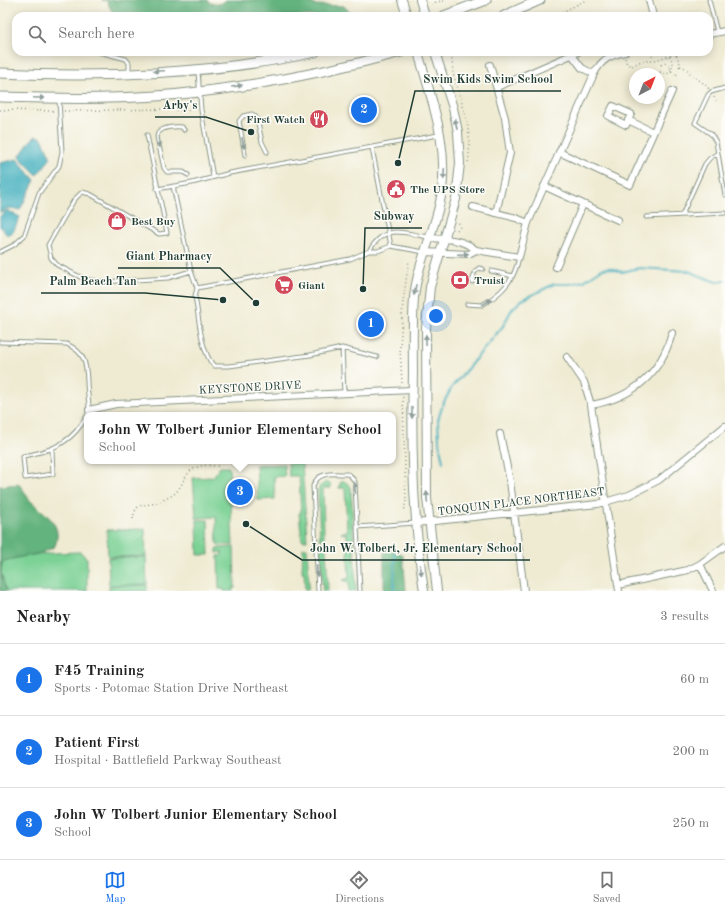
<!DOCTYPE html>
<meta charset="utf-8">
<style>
body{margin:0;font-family:"Old Standard TT",serif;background:#f2f2f2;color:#222}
.compass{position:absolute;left:629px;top:68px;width:36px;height:36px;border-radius:50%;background:#fff;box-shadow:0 2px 10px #0003;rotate:42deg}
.you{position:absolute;left:436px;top:316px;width:14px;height:14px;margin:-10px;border:3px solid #fff;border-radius:50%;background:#1a73e8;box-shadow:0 0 0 6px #1a73e833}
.badge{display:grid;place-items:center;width:26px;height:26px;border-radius:50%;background:#1a73e8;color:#fff;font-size:13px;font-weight:700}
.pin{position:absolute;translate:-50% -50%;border:2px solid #fff;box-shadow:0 1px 4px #0006}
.popup{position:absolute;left:84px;top:412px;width:312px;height:52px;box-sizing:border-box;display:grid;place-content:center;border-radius:8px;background:#fff;filter:drop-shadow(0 1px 3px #0005);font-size:13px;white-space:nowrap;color:#767676}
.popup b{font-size:15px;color:#222}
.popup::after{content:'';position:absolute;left:50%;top:100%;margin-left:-8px;border:8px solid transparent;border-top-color:#fff}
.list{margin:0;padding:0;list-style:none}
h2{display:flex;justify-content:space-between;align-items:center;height:52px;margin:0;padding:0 16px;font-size:17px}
h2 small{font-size:13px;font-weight:400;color:#767676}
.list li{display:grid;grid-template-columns:26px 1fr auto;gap:12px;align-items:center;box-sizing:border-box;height:72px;padding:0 16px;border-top:1px solid #e0e0e0}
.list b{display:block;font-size:15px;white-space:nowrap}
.list p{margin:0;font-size:13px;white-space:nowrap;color:#767676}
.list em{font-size:13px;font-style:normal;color:#767676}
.icon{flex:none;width:22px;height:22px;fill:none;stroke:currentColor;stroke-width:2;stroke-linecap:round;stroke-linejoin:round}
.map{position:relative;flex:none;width:725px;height:591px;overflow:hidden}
.search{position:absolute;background:#fff;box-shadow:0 2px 10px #0003;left:12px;right:12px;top:12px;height:44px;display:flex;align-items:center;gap:10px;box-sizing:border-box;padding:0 14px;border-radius:12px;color:#767676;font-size:15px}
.sheet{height:268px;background:#fff}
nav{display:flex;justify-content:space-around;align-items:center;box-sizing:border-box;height:56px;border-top:1px solid #e0e0e0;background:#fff;font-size:11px;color:#767676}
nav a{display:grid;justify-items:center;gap:2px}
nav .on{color:#1a73e8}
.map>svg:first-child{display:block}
.green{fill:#7bd195;stroke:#4d8764}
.forest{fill:#64b37e;stroke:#427859}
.water{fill:#40aebd;stroke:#307678}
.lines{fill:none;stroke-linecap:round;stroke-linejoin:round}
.stream{stroke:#40aebd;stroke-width:2}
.service-casing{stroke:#879484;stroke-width:5}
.minor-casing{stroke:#879484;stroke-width:8}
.tertiary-casing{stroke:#879484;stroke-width:10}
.secondary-casing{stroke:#879484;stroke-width:11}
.path{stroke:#879484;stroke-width:1.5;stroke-dasharray:1 3;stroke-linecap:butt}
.service{stroke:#fff;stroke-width:3}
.minor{stroke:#fff;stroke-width:6}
.tertiary{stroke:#fff;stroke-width:8}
.secondary{stroke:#fff;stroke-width:9}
.oneway{fill:#8f9e9a}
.labels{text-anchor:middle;stroke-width:3;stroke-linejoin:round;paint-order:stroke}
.poi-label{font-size:11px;font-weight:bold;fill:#1f3d34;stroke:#fdfcf7;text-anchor:start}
.street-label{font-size:11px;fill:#1f3d34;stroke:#fdfcf7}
.leader{fill:none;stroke:#1f3d34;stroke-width:1.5}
.callout-dot{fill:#1f3d34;stroke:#fdfcf7;stroke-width:1.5}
.callout-label{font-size:12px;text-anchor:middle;font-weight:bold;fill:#1f3d34;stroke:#fdfcf7;stroke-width:3;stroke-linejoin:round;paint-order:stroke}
</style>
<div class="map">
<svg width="725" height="591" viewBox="0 0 725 591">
<rect width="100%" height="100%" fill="#fdfcf7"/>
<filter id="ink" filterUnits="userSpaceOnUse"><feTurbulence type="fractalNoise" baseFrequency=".025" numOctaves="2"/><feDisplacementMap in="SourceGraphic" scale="8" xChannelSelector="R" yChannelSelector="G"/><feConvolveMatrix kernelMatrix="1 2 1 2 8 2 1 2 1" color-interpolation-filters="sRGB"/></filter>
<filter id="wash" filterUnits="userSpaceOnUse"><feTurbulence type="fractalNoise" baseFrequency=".012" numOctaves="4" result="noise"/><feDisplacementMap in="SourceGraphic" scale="16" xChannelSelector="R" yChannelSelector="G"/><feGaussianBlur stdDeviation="0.9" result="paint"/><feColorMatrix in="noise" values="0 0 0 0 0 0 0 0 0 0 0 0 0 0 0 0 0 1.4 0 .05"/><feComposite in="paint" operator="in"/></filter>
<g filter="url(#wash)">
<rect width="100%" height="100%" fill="#efebd3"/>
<path class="green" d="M288 463H302L307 540H302L299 513H301L299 476H289Z
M284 464 285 476 274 477 275 499 258 500 256 465Z
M220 467H229L233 545H220L217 544 216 517 196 518 193 478 213 477Z
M343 481 347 483 351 487 356 591H349V582L343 580 349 578 347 534 341 533 347 531 345 488H339L340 483Z
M326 482 330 483 331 488H323L324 537 322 540 320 539 318 491 320 486Z
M197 520H208L209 555H198Z
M145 529 146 556 108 557 107 530Z
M325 546 326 549 328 591H323L320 547Z
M234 547 235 588H233V591H224V589H219L218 556 222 555V552L217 553V549L219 548Z
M303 548H307L309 585 308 590H305L304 572H302Z
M80 552 87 558V591H6L1 573 2 562C27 553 53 553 80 552Z
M146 557 147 585H109L108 558Z
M147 585V591H109V586Z"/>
<path class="forest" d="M102 0H207C212 6 221 5 226 0H305L315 5 344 6 349 11 346 16H114L107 1Z
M18 484C23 487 25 494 29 499 43 514 64 522 55 546 40 557 20 555 2 562L1 573 6 591H0V486Z
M393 545 395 550 403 555 406 591H384V553Z"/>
<path class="water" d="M36 136 42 138 51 158 37 175 19 157 31 140Z
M17 159 35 180 20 210 8 208 0 213V163Z
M7 210 20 217 13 232 7 235 0 226V216Z"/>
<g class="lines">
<path class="stream" d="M443 462 439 442 438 420 443 404 452 387 503 326 512 309 522 300 554 284H570L584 281 602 269 609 268 622 272 639 268 688 271 716 282 725 281
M394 591 395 553"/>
</g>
</g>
<g filter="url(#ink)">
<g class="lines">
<g class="service-casing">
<path id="service" d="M709 0 717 32
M99 52 126 59 129 63V73
M198 72 201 110 213 177
M725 88 711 92 708 95 695 123 711 134 716 142 725 195
M184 130 182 127C175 126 163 127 158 133L157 137 164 168 167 172H183L188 175
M147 135 167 233 159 234 90 194 82 192 74 200 48 245 51 258 57 265 84 279 103 282 168 278 191 271
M372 148 391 246
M245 155 239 121 243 116 252 114 257 118 262 142 267 152
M173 186 191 271 197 288 195 296C199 316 200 351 214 366H229L310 355 342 348 377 357
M157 189 192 183 230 173 438 135
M682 215 705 164 710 158 718 153
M646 217 725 213
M369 251C386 223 402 233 428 237
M0 252 14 245 24 236 39 193 59 166 62 152 59 100
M491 271 513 276
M475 272 479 268 483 269
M472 282 474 275
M197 288 350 259 369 251H378L391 246 424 252
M467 304 482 305C501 294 515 280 519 257
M0 342 67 344C85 353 86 362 87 381 87 390 89 400 89 409 89 414 84 421 81 425 67 445 47 452 23 456L25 478 53 474 52 449
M342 348 344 393
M357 527 416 523
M318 591 313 486C318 471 333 474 347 474L350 475 355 482 360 591"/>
</g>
<g class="minor-casing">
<path id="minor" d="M649 0 653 16
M709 34 725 31
M572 55 582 68 594 74
M490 65 505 118 510 153 496 213
M497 87 578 52
M613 106 631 114 626 125 608 116Z
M628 120 653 132
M559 152 630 185 672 91
M544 186 618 220
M473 207 516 218 528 223
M476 250 519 257 528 223 594 74C601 60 610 55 625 52
M424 252 469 254 476 250C463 239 447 239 430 238
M556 267 583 204
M567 357 584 382 591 405 619 591
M591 405C632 398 661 374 672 333
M89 410 116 404 412 390
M500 434 510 481 524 591
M416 523 598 504 629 495 659 480 725 426
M700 564 713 591
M618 585 688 570 700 564 725 546"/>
</g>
<g class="tertiary-casing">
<path id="tertiary" d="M402 0 407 16
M420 0 425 16
M418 52C432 101 451 150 440 202 433 235 417 265 414 298 412 324 413 349 413 374 411 447 413 519 424 591
M435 52 453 108 458 132 460 163 456 199 430 287 426 328 427 498 437 591"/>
</g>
<g class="secondary-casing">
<path id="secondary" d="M444 16 486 0
M504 16 540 0
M0 73C101 78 216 74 315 52
M0 97C65 99 135 100 199 92 268 84 335 70 401 52"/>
</g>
<path class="path" d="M432 5 436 2 447 0
M555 16 586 0
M449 52C453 56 452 66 453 73 462 106 473 127 468 163
M651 52 653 59
M451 54 462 52
M669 56 673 62 672 70C670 71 669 73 667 74L660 72 661 65 666 63 670 66 671 71 676 76 680 64 676 54
M625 58 627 64 632 66 641 61H652L681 52
M680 66C688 68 687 71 693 76 699 81 704 82 709 89
M714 97 716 101
M0 110 54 111
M64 111 165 109 183 111 192 110
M457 230 460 228 458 221
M402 383 400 348 403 302 409 260
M403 397 406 503 404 508 407 511
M133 519C136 497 148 510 165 499 170 497 175 494 178 490 184 482 186 472 195 468 203 464 212 466 220 466"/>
<use href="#service" class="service"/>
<use href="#minor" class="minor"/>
<use href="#tertiary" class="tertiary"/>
<use href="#secondary" class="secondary"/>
</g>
<defs><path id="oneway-solid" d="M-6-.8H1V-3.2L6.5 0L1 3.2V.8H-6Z"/></defs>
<g class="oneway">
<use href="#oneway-solid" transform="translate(159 71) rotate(177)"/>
<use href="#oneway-solid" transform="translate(237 86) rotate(-9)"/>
<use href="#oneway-solid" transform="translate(39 98) rotate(2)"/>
<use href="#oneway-solid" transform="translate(456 124) rotate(-101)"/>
<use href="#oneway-solid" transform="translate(159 142) rotate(81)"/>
<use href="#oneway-solid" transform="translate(243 143) rotate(79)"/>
<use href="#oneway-solid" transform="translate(444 174) rotate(93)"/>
<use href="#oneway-solid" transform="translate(463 254) rotate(-3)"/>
<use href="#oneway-solid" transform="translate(415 290) rotate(101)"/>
<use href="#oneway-solid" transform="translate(487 302) rotate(-32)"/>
<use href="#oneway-solid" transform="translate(426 340) rotate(-91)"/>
<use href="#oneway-solid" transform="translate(412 413) rotate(89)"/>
<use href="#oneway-solid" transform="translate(355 488) rotate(-94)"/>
<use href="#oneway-solid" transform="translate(427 497) rotate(-93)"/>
<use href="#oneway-solid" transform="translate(421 570) rotate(81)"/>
<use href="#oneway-solid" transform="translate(317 571) rotate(86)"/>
</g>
</g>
<defs>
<g id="restaurant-disc" transform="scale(1)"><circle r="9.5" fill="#d1495b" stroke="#fdfcf7"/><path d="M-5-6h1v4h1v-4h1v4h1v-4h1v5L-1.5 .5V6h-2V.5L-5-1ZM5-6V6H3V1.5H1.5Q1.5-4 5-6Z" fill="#fff"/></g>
<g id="civic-disc" transform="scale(1)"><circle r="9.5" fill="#d1495b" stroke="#fdfcf7"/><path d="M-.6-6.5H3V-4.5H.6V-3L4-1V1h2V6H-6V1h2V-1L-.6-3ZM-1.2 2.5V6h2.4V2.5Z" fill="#fff"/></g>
<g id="shop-disc" transform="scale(1)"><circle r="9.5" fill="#d1495b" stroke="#fdfcf7"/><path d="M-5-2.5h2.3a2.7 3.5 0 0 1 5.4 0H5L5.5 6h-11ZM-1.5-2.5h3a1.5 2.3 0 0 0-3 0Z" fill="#fff"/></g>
<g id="bank-disc" transform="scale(1)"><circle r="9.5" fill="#d1495b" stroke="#fdfcf7"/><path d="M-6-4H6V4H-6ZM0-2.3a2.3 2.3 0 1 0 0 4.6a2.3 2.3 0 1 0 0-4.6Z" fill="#fff"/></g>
<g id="supermarket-disc" transform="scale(1)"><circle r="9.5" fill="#d1495b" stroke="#fdfcf7"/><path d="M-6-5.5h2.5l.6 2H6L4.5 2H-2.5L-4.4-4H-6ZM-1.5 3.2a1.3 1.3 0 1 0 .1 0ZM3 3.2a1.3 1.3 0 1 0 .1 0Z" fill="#fff"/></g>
</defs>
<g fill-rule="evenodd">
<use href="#restaurant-disc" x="319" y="119"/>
<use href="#civic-disc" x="396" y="189"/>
<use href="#shop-disc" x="117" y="221"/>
<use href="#bank-disc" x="460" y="280"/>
<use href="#supermarket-disc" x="284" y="285"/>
</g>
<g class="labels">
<g class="poi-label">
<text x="305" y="123" text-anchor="end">First Watch</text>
<text x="410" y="193">The UPS Store</text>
<text x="131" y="225">Best Buy</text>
<text x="474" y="284">Truist</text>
<text x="298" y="289">Giant</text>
</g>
<g class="street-label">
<text transform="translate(250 387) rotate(-3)" y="4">KEYSTONE DRIVE</text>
<text transform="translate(521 501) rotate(-7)" y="4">TONQUIN PLACE NORTHEAST</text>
</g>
</g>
<path class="leader" d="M398 163L415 91H561M251 132L206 117H155M363 289L365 228H422M256 303L220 268H118M223 300L145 293H41M246 524L302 560H530"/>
<g class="callout-dot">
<circle cx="398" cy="163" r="4"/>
<circle cx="251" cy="132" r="4"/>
<circle cx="363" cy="289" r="4"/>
<circle cx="256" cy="303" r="4"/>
<circle cx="223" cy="300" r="4"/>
<circle cx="246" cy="524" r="4"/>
</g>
<g class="callout-label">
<text x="488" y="83">Swim Kids Swim School</text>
<text x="180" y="109">Arby's</text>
<text x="394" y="220">Subway</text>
<text x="169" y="260">Giant Pharmacy</text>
<text x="93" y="285">Palm Beach Tan</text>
<text x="416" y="552">John W. Tolbert, Jr. Elementary School</text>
</g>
</svg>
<svg class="compass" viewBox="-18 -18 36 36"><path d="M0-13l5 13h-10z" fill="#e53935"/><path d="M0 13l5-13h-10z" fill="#767676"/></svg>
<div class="you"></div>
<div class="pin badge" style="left:371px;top:324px">1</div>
<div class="pin badge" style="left:364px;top:110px">2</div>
<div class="pin badge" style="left:240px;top:492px">3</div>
<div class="popup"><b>John W Tolbert Junior Elementary School</b>School</div>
<div class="search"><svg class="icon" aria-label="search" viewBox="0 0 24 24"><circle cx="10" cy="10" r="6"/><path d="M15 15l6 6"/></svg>Search here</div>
</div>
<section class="sheet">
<h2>Nearby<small>3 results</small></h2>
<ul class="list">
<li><span class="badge">1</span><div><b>F45 Training</b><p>Sports · Potomac Station Drive Northeast</p></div><em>60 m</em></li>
<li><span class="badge">2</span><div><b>Patient First</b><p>Hospital · Battlefield Parkway Southeast</p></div><em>200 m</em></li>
<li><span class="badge">3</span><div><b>John W Tolbert Junior Elementary School</b><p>School</p></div><em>250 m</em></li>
</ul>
</section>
<nav>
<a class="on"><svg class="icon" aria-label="map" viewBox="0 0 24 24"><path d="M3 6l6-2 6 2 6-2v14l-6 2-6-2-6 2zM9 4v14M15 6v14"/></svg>Map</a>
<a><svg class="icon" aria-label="directions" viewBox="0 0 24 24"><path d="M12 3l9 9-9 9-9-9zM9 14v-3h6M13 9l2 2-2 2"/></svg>Directions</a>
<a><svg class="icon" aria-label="saved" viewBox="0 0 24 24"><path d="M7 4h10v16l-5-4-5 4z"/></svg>Saved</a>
</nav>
